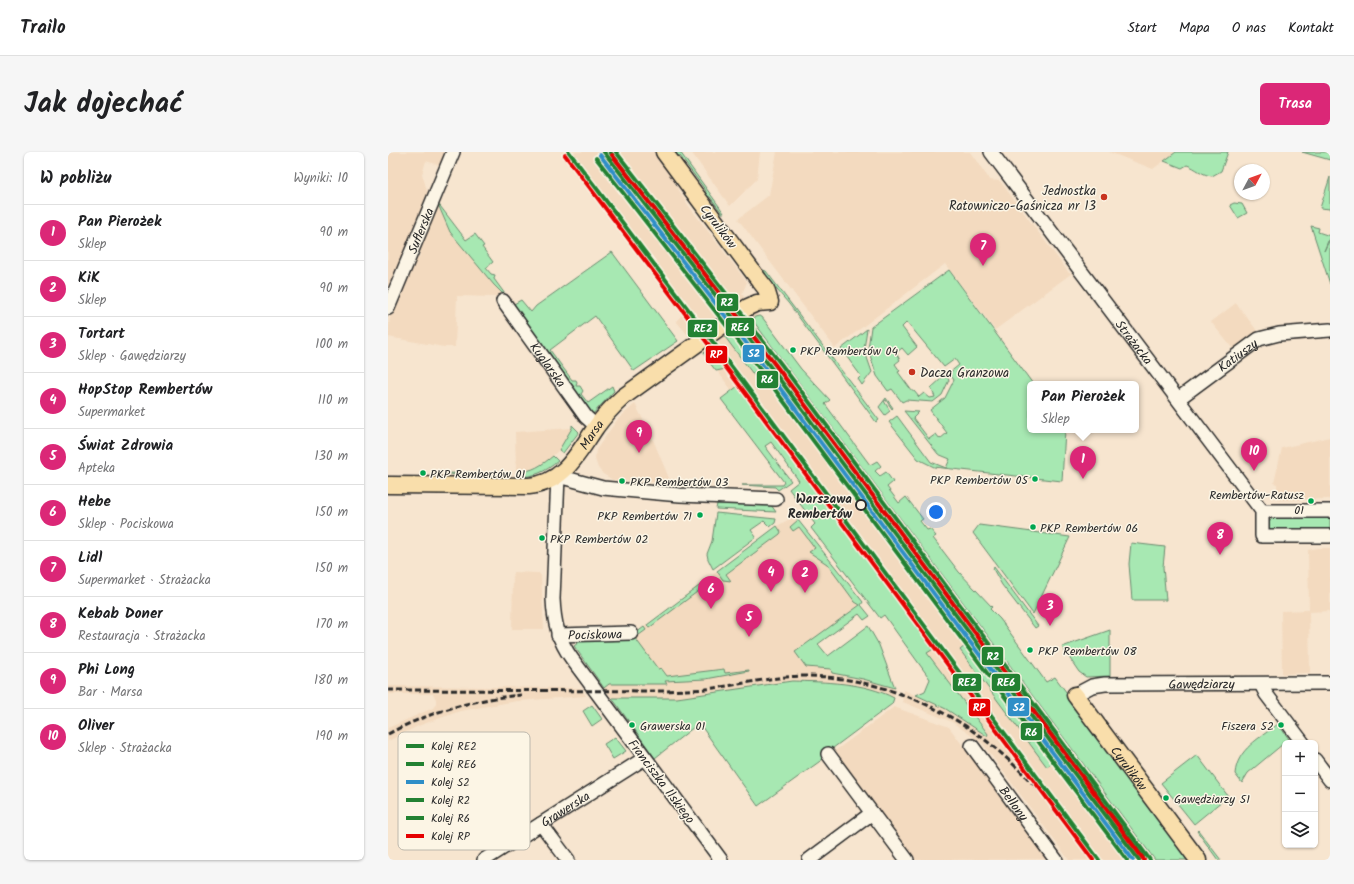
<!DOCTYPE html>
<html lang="pl">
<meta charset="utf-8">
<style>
body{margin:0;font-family:Kalam,sans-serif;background:#f6f6f6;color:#202124}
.controls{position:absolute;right:12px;bottom:12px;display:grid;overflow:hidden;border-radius:6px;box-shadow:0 1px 3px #0004}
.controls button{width:36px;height:36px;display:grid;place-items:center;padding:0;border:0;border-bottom:1px solid #e0e0e0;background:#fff;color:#202124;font:20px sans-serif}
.compass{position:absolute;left:846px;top:12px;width:36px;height:36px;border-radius:50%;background:#fff;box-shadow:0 1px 3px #0004;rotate:49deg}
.you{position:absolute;left:548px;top:360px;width:14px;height:14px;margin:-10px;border:3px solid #fff;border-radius:50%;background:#1a73e8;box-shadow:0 0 0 6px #1a73e833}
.badge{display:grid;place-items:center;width:26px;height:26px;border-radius:50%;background:#db2777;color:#fff;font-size:13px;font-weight:700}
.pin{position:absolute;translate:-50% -33px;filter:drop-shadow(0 1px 2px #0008)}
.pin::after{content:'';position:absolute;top:21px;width:14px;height:12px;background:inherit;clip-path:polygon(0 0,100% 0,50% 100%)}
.popup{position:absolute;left:639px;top:229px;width:112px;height:52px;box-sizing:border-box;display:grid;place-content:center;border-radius:6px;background:#fff;filter:drop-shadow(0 1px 3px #0005);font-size:13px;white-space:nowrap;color:#757577}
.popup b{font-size:15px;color:#202124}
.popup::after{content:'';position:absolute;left:50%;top:100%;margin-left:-8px;border:8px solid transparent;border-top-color:#fff}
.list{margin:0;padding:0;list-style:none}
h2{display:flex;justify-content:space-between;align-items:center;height:52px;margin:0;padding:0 16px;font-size:17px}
h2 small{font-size:13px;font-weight:400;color:#757577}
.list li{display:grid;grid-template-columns:26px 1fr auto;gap:12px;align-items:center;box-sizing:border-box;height:56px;padding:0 16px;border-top:1px solid #e0e0e0}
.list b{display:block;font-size:15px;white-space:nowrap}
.list p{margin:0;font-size:13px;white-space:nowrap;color:#757577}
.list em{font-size:13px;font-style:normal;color:#757577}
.icon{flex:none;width:22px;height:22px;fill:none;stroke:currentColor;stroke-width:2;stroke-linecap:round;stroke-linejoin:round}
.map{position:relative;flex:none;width:942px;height:708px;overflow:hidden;border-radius:6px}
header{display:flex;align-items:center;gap:24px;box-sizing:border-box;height:56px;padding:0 20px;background:#fff;border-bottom:1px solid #e0e0e0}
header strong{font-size:19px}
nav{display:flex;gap:22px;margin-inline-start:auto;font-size:14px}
.intro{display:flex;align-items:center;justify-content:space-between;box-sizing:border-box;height:96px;padding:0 24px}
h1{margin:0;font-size:28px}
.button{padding:10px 18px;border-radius:6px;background:#db2777;color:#fff;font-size:14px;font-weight:700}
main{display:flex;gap:24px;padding:0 24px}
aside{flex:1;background:#fff;border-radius:6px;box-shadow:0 1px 3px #0004}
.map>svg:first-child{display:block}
.built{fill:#f3dabf}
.green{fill:#a7e8b2;stroke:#698a6e}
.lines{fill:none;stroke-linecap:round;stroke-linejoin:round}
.minor-casing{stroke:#2b2b2b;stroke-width:16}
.major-casing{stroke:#2b2b2b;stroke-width:19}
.minor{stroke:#fcf5e5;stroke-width:13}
.major{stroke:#f9deab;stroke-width:16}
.rail{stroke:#2b2b2b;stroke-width:3;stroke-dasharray:6 3;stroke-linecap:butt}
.rail-1-casing{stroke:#fcf5e5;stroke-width:7}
.rail-2-casing{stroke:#fcf5e5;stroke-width:7}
.rail-3-casing{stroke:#fcf5e5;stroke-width:7}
.rail-4-casing{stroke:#fcf5e5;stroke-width:7}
.rail-5-casing{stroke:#fcf5e5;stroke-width:7}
.rail-6-casing{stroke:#fcf5e5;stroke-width:7}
.rail-1{stroke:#238132;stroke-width:4}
.rail-2{stroke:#238132;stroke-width:4}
.rail-3{stroke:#2e8ec7;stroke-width:4}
.rail-4{stroke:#238132;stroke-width:4}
.rail-5{stroke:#238132;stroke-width:4}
.rail-6{stroke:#e50000;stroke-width:4}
.poi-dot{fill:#c8321e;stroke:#fcf5e5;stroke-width:1.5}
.bus-dot{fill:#00a651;stroke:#fcf5e5;stroke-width:1.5}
.stop-dot{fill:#fcf5e5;stroke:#2b2b2b;stroke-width:2}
.labels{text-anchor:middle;stroke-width:3;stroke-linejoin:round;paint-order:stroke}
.bus-label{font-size:12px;fill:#2b2b2b;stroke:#fcf5e5;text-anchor:start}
.poi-label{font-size:13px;fill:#2b2b2b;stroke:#fcf5e5;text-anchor:end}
.street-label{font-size:13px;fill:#2b2b2b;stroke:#fcf5e5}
.stop-label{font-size:13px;font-weight:bold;fill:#2b2b2b;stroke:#fcf5e5;text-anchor:end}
.key{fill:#fcf5e5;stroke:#bdb8ad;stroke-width:1}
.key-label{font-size:11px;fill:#2b2b2b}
.line-badge{stroke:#fcf5e5;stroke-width:1.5}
.badge-label{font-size:11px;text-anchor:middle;font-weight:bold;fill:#fff}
</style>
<header>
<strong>Trailo</strong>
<nav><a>Start</a><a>Mapa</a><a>O nas</a><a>Kontakt</a></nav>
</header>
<div class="intro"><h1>Jak dojechać</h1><a class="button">Trasa</a></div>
<main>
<aside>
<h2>W pobliżu<small>Wyniki: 10</small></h2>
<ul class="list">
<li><span class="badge">1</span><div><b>Pan Pierożek</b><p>Sklep</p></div><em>90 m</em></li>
<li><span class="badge">2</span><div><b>KiK</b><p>Sklep</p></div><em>90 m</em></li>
<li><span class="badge">3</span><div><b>Tortart</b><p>Sklep · Gawędziarzy</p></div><em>100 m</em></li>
<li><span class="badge">4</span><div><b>HopStop Rembertów</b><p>Supermarket</p></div><em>110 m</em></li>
<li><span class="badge">5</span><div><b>Świat Zdrowia</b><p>Apteka</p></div><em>130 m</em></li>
<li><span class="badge">6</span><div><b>Hebe</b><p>Sklep · Pociskowa</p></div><em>150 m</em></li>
<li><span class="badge">7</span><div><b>Lidl</b><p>Supermarket · Strażacka</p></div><em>150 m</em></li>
<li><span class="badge">8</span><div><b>Kebab Doner</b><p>Restauracja · Strażacka</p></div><em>170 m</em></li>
<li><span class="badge">9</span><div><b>Phi Long</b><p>Bar · Marsa</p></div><em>180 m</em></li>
<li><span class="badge">10</span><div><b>Oliver</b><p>Sklep · Strażacka</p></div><em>190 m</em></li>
</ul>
</aside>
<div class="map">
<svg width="942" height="708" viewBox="0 0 942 708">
<rect width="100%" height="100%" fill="#f7e5cf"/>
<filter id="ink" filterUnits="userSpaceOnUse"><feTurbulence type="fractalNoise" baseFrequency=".025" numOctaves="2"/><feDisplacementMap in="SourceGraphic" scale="8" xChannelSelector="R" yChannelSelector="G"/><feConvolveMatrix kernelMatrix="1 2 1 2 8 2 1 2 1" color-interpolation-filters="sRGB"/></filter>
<g filter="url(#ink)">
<path class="built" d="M0 0H60L54 14 38 9 34 22 41 45 0 142Z
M173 0H268L300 53 359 130 354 142 372 166 588 452 612 467 790 708H681L594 591 564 570 515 550 514 546 516 538 558 557 598 584 600 582 527 485 424 369 406 345 401 337 412 329 318 204 288 169 296 161Z
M303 0H372L369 27 342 54Z
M389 0H582L602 28 612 29 681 121H684L607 178 557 112 447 196 350 67 381 43Z
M721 0H788L765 17Z
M49 51 62 80 114 141 107 145 69 144 67 195H56L0 185 2 164 24 110 32 104 30 95Z
M848 151 870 180 845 197 823 170Z
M247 252 263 283 283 331 225 328 215 322 210 316 207 307 208 298 229 268Z
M184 276 171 298 157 311 136 320 128 318 127 280Z
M942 285V347L890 348 889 332 886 331 894 296Z
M407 364 473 453 419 493 444 517V521L475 527 507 536 506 546 484 538 437 530 404 529 289 546H224L216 536 221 532H278L244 484 389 374Z
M930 396H942V459L921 460 922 521 894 522 893 459 921 458 920 398Z
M125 420 151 421 153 424 156 477H124Z
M0 534 188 536H193L198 544 129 549 72 559 30 574 0 589V576L45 556 48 552V547L45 542H0Z
M506 555 561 575 659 707 527 708 447 599Z"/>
<path class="green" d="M287 0H292L336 61H334L322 45 317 43 318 39 292 4 289 3Z
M788 0H840L833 19 824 24C814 23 808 16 799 13L794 16 776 9Z
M914 0H942V8Z
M942 25V57L932 56Z
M49 50 78 88 87 82 96 94 94 95 105 110 98 116 103 122 107 123 106 127 117 142 114 141 106 133 62 80Z
M846 51 854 52 859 61 850 66 842 53Z
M923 74 931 76 930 80 942 84 936 99 942 87V132Z
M224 100 290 189 246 219 207 164 162 198 184 228H188L189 230 188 234H192L195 239 193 242 200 251 224 234 226 239 203 264 124 153 133 148 143 160 148 154Z
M375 118 378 119 491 268 488 270 401 152 373 119Z
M561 118 645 232H642V278H677L674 329 546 315 530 307 501 270 509 264 543 310 558 316 562 307 550 302 516 259 531 260 525 266 541 287 548 282 552 287 559 281 542 258 557 246 566 228 561 221 571 213 567 207 556 215 519 170 514 175 529 195 520 203 514 196 508 201 512 208 507 212 512 219 510 220 524 239H526L531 245 536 241 542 246 547 245 543 236 554 226 551 222 554 219 561 228 554 243 545 250 518 248 514 250 504 237 500 239 489 224 480 197 483 175Z
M371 164 374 165 413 217 442 248 437 252 482 313 489 309 493 314 487 319 492 324 498 320 505 330 499 335 511 351 518 345 535 367 532 369 539 378 542 377 548 384 545 386 571 420 604 455 602 457 612 467 658 530 667 525 803 708H767L363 166Z
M350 176 383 221 371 230 337 185Z
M479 177 476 197 484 220 474 233 470 227 473 224 453 197Z
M324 195 547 496 539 501 600 582 599 584 558 557 528 543 537 539 542 527 496 463 492 466 423 376 427 372 401 337 411 329 383 290 377 294 403 329 390 338 387 335 354 333H394L396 330 333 247 350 234 338 217 328 219 318 206 316 201Z
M498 246 505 256 504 257 498 248 496 249 502 259 497 263 491 255Z
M184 273 191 280 175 301 171 298 184 276Z
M165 304 170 309C157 320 146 325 129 325L130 319C143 321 155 312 165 304Z
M56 321 114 322V325L68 323Z
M346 351 383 353 388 360 328 357 329 352Z
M328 361 388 367 387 371 382 375 376 369 363 378 368 385 325 417 320 407 319 402 324 389Z
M885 365H942V378H886L881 376 880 372Z
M410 368 475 450 473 453 482 464 476 468 471 462 430 492 440 504 480 474 491 493 507 536 475 527 444 521 443 517 418 515 407 500 472 453 467 450 439 412 421 400 427 396 411 375 405 379 402 375Z
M591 373 682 385 645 462 585 381Z
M389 374 393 380 392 382 338 422 343 429 335 428 329 419Z
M743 391 777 395 775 415 778 448H744L741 412Z
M606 415 650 474 647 476 614 433 605 417Z
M319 428 321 431 261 476 259 473Z
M256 475 258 478 247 486 270 517 273 516 279 524 336 517 337 521 361 518V519L318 527 277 529 279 532H221L216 536 186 494 190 491V488L244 484Z
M722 478V524L698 525 691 520 674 495Z
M583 489 670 606 659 615 572 498Z
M404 529C437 530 476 530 506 546L504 552 433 605 435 607 370 654 311 571 267 606 224 546H289Z
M204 553 214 567 204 574 195 559Z
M890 572 901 587 860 621 854 631 847 622C849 597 872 586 890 572Z
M227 585 238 599 225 607 216 592Z
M809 603 840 644 806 672 773 631Z
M810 678 833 708H830L809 679Z"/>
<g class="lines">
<g class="minor-casing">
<g id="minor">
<path id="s1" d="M603 0 874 359V384H942"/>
<path id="s2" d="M115 149 198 265 208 274"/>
<path id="s3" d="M0 156 65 0"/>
<path id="s4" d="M790 247 871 187 891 182 942 178"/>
<path d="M874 359H942"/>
<path id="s5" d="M170 483 243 481"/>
<path d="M873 532 878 542 915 591"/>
<path id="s6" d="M687 543 704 534 717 532 942 531"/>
<path id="s7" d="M584 594 668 708"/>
<path d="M440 602 519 708"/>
<path d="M927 608 942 628"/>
<path d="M153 672 180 708"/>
<path id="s8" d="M96 708 257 606"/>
<path d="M333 708 184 507C170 488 166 470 165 447L170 324 215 336 292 343 388 347"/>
<path d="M421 708 484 661"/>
</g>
</g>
<g class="major-casing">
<g id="major">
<path id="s9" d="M0 333 141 334C176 331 190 301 208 275 216 264 225 254 235 245L360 155 369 151 382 150 378 137 371 128 276 0"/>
<path id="s10" d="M687 543 810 708"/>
</g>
</g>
<use href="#minor" class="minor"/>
<use href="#major" class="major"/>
<path class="rail" d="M0 538 279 539C292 538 305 538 318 537 352 533 385 524 420 524 482 525 547 550 596 587 636 618 679 668 710 707
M0 582C41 560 86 547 133 543"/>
<g class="rail-1-casing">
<path id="rail-1" d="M181 0 356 231 711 708
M228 0 393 212 762 708"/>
</g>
<g class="rail-2-casing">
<path id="rail-2" d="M216 0 360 185 751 708"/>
</g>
<g class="rail-3-casing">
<path id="rail-3" d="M212 3 356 188 745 708"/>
</g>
<g class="rail-4-casing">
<path id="rail-4" d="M222 0 364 182 755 705"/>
</g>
<g class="rail-5-casing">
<path id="rail-5" d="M208 6 352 191 739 708"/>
</g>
<g class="rail-6-casing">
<path id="rail-6" d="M177 3 352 234 705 708
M224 3 389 215 756 708"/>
</g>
<use href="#rail-1" class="rail-1"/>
<use href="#rail-2" class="rail-2"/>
<use href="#rail-3" class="rail-3"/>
<use href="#rail-4" class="rail-4"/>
<use href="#rail-5" class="rail-5"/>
<use href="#rail-6" class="rail-6"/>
</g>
</g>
<g class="poi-dot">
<circle cx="716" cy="45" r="4"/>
<circle cx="524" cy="220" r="4"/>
</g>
<g class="bus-dot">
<circle cx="405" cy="198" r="3.5"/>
<circle cx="35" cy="321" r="3.5"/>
<circle cx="647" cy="327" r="3.5"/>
<circle cx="234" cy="329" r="3.5"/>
<circle cx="923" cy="349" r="3.5"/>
<circle cx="312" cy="363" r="3.5"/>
<circle cx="645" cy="375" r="3.5"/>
<circle cx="154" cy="386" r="3.5"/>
<circle cx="642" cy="498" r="3.5"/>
<circle cx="244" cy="573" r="3.5"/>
<circle cx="893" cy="573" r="3.5"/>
<circle cx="778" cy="646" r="3.5"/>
</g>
<circle class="stop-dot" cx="473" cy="353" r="5"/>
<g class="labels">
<g class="bus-label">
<text x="412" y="203">PKP Rembertów 04</text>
<text x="42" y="326">PKP Rembertów 01</text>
<text x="640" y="332" text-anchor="end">PKP Rembertów 05</text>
<text x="242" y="334">PKP Rembertów 03</text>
<text x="916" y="347" text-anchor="end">Rembertów-Ratusz<tspan x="916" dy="15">01</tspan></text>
<text x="304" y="368" text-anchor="end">PKP Rembertów 71</text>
<text x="652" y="380">PKP Rembertów 06</text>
<text x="162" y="391">PKP Rembertów 02</text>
<text x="650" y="503">PKP Rembertów 08</text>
<text x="252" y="578">Grawerska 01</text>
<text x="886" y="578" text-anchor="end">Fiszera 52</text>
<text x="786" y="651">Gawędziarzy 51</text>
</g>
<g class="poi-label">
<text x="708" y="43">Jednostka<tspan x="708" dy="15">Ratowniczo-Gaśnicza nr 13</tspan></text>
<text x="532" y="225" text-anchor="start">Dacza Granzowa</text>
</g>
<g class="street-label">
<text transform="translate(331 74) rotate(53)" y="5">Cyrulików</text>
<text dy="5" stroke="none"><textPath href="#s3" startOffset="84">Suflerska</textPath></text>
<text dy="5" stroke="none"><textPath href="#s1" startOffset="238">Strażacka</textPath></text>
<text dy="5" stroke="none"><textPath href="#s4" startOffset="74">Katiuszy</textPath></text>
<text dy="5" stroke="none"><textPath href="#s2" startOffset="78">Kuglarska</textPath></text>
<text dy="5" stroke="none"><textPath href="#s9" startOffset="225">Marsa</textPath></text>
<text dy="5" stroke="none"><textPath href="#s5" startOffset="37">Pociskowa</textPath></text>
<text dy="5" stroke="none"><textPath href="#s6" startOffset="129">Gawędziarzy</textPath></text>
<text dy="5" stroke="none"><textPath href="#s10" startOffset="91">Cyrulików</textPath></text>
<text transform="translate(274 629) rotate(53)" y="5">Franciszka Ilskiego</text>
<text dy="5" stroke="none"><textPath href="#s7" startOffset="71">Bellony</textPath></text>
<text dy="5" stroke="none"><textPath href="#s8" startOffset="96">Grawerska</textPath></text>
</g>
<g class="stop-label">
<text x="464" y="351">Warszawa<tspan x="464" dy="15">Rembertów</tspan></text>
</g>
</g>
<rect x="10" y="580" width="132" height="118" rx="6" class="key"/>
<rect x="18" y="592" width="18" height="4" fill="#238132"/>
<rect x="18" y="610" width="18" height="4" fill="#238132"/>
<rect x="18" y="628" width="18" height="4" fill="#2e8ec7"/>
<rect x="18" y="646" width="18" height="4" fill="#238132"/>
<rect x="18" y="664" width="18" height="4" fill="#238132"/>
<rect x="18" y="682" width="18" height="4" fill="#e50000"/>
<g class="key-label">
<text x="43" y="598">Kolej RE2</text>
<text x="43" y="616">Kolej RE6</text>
<text x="43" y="634">Kolej S2</text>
<text x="43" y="652">Kolej R2</text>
<text x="43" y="670">Kolej R6</text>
<text x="43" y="688">Kolej RP</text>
</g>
<g class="line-badge">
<rect x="328" y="141" width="23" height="19" rx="4" fill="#238132"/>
<rect x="337" y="165" width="30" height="20" rx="4" fill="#238132"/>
<rect x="299" y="167" width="31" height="19" rx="4" fill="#238132"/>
<rect x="354" y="192" width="23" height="19" rx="4" fill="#2e8ec7"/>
<rect x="317" y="193" width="23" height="19" rx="4" fill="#e50000"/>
<rect x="368" y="218" width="23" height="19" rx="4" fill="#238132"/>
<rect x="593" y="494" width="23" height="20" rx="4" fill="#238132"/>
<rect x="603" y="521" width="30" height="19" rx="4" fill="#238132"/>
<rect x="564" y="521" width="30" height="19" rx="4" fill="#238132"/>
<rect x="619" y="545" width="23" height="20" rx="4" fill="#2e8ec7"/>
<rect x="580" y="546" width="23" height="19" rx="4" fill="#e50000"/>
<rect x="632" y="570" width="23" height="19" rx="4" fill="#238132"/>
</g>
<g class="badge-label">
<text x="339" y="154">R2</text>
<text x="352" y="179">RE6</text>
<text x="315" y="180">RE2</text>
<text x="366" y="205">S2</text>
<text x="328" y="206">RP</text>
<text x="379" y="231">R6</text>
<text x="605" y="508">R2</text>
<text x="618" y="534">RE6</text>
<text x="579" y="534">RE2</text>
<text x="631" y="559">S2</text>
<text x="591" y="559">RP</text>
<text x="643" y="584">R6</text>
</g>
</svg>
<div class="controls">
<button>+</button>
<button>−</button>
<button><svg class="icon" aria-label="layers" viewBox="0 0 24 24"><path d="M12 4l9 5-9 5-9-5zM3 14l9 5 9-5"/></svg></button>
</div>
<svg class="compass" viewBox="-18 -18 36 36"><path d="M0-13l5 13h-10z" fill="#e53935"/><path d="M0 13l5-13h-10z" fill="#757577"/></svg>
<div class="you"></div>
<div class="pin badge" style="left:695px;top:327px">1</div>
<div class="popup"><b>Pan Pierożek</b>Sklep</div>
<div class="pin badge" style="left:417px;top:441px">2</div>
<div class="pin badge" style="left:662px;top:474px">3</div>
<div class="pin badge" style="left:383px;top:440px">4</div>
<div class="pin badge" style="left:361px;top:485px">5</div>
<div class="pin badge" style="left:323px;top:457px">6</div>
<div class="pin badge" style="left:595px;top:114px">7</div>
<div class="pin badge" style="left:832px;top:403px">8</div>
<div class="pin badge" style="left:251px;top:301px">9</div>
<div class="pin badge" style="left:866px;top:319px">10</div>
</div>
</main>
